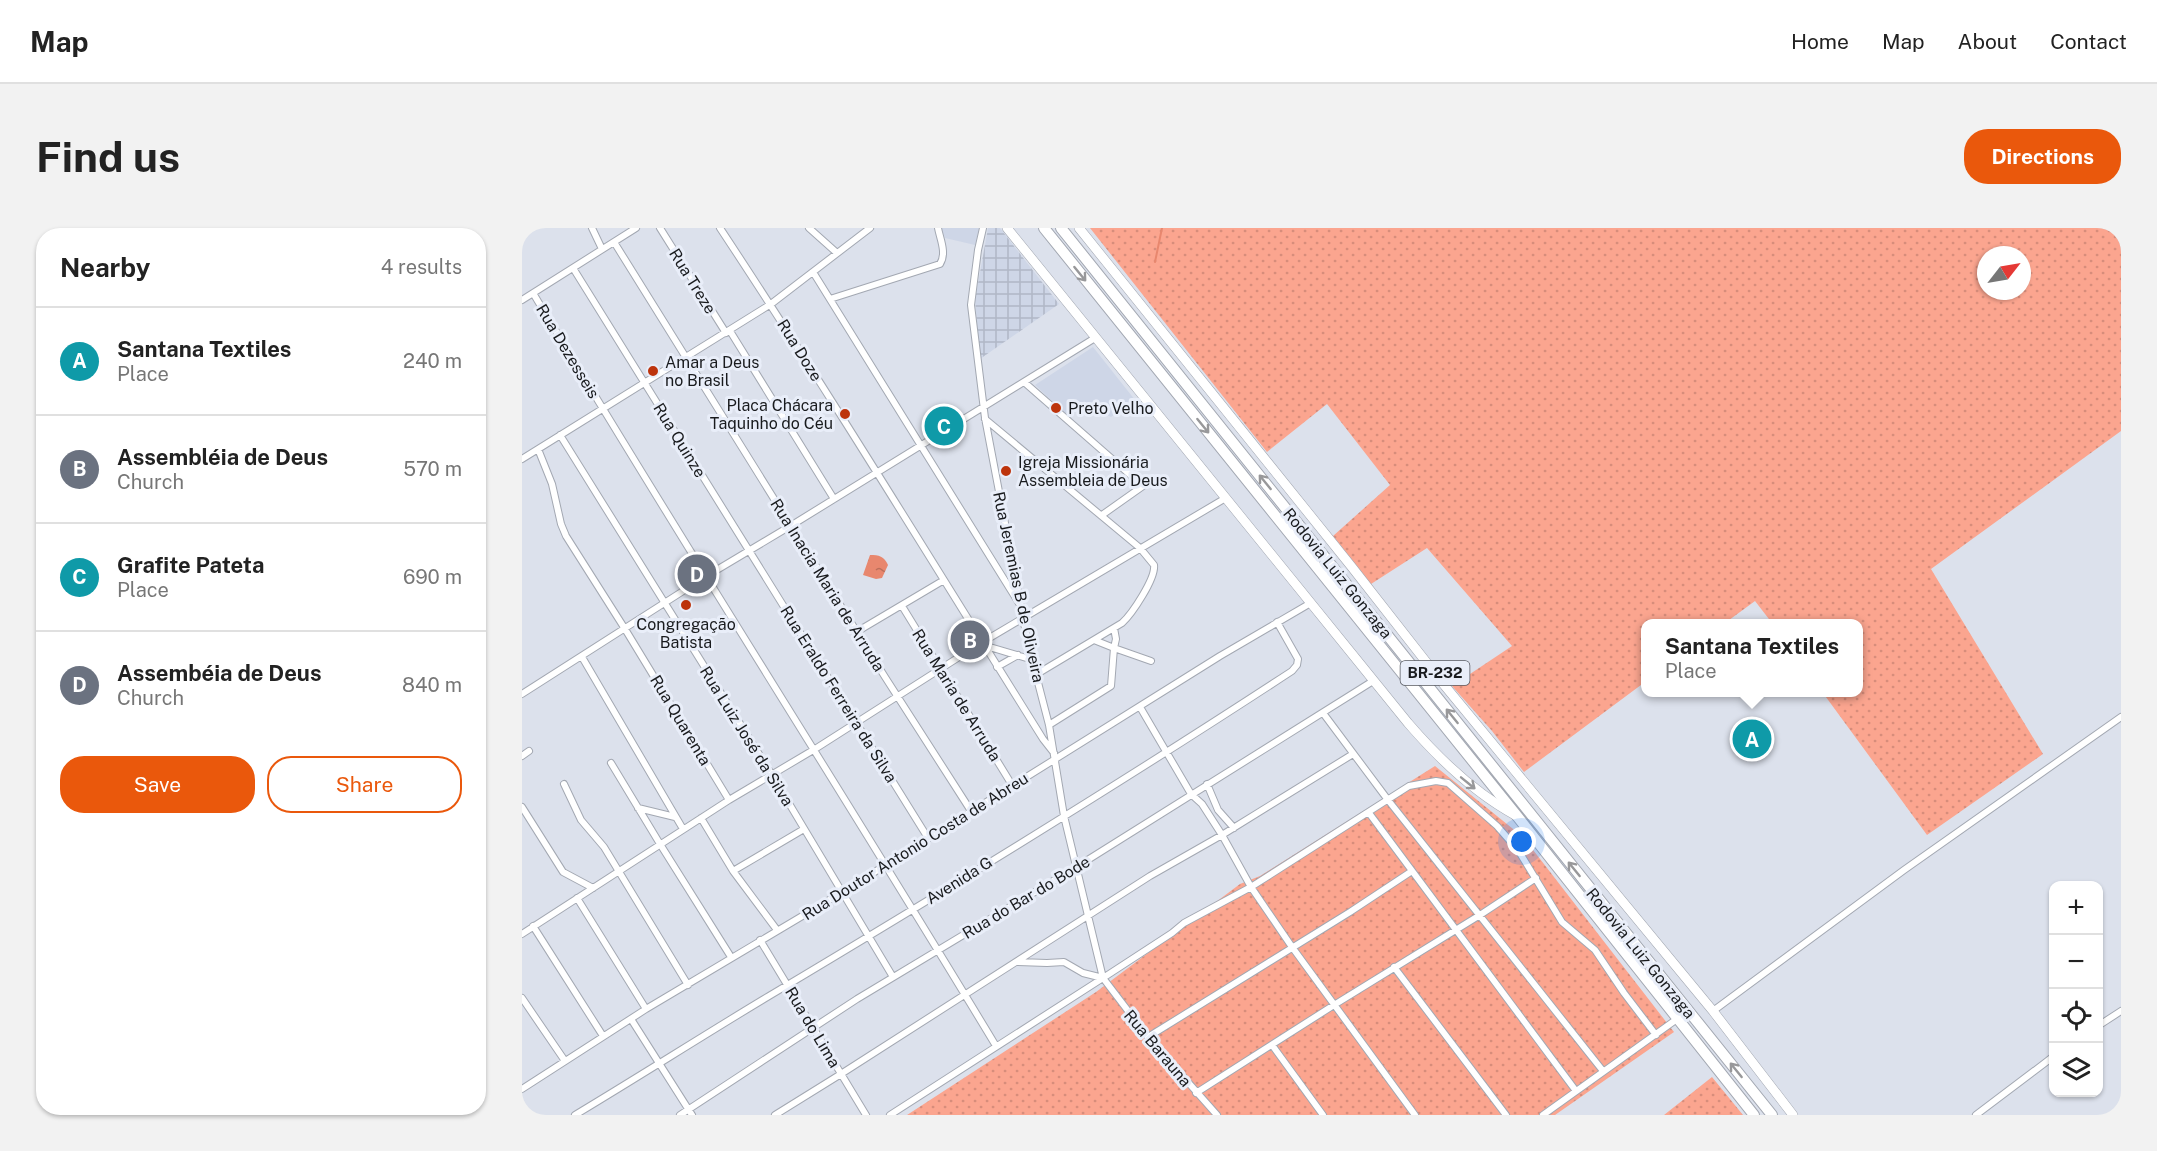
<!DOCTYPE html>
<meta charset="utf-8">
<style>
body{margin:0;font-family:"Public Sans",sans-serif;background:#f2f2f2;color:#222}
.controls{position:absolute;right:18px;bottom:18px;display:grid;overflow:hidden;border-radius:12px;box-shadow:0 2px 4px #0004}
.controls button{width:54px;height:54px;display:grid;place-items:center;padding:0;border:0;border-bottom:2px solid #e0e0e0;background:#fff;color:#222;font:30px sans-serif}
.compass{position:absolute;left:1455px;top:18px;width:54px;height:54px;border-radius:50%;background:#fff;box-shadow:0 2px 4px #0004;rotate:59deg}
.you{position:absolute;left:1000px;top:614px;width:21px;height:21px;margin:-15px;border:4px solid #fff;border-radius:50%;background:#1a73e8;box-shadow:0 0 0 9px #1a73e833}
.badge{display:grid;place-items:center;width:39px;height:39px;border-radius:50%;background:#ea580c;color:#fff;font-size:20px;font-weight:700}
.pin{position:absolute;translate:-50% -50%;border:3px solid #fff;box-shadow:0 2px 6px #0006}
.popup{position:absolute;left:1119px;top:391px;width:222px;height:78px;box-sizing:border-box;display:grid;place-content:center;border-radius:12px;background:#fff;filter:drop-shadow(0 2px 4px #0005);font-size:20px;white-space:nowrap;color:#767676}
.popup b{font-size:22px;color:#222}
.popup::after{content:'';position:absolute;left:50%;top:100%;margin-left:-12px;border:12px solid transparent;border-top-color:#fff}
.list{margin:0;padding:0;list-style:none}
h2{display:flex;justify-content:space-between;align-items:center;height:78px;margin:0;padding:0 24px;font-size:26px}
h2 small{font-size:20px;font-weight:400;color:#767676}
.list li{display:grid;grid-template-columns:39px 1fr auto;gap:18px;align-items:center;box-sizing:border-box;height:108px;padding:0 24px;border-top:2px solid #e0e0e0}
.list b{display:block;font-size:22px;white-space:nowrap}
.list p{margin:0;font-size:20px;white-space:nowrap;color:#767676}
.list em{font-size:20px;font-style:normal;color:#767676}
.actions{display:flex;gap:12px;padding:18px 24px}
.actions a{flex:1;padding:14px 0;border:2px solid #ea580c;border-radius:24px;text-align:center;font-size:21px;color:#ea580c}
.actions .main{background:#ea580c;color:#fff}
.icon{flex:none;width:33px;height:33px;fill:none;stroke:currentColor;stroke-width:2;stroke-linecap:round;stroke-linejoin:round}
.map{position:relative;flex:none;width:1599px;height:887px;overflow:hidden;border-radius:24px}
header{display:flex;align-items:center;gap:36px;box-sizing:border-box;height:84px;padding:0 30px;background:#fff;border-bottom:2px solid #e0e0e0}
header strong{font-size:28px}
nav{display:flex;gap:33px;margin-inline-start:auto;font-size:21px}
.intro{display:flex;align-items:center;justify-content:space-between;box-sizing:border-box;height:144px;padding:0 36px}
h1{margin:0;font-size:42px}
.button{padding:15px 27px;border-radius:24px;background:#ea580c;color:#fff;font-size:21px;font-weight:700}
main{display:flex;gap:36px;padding:0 36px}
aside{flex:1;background:#fff;border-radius:24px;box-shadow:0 2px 4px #0004}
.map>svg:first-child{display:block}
.built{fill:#ced6e7}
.industrial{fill:url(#industrial-grid)}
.grass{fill:url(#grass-dots);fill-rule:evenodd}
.water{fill:url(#water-ripples)}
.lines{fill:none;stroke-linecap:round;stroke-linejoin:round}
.stream{stroke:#e8876e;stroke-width:2}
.street-casing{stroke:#a3a8b2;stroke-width:8}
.primary-casing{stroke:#a3a8b2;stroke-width:10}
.highway-casing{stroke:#a3a8b2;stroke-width:12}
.street{stroke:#fff;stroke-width:6}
.primary{stroke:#fff;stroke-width:9}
.highway{stroke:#fff;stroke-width:10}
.oneway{stroke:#98989a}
.poi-dot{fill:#bd340c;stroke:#e9eef9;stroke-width:2}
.labels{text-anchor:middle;stroke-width:6;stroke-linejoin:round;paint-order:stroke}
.shield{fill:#e9eef9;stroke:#575a60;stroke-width:1.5}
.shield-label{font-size:15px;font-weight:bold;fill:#191b1e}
.street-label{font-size:16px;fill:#191b1e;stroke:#e9eef9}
.poi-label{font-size:16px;fill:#191b1e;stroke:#e9eef9;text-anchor:start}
</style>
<header>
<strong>Map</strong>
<nav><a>Home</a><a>Map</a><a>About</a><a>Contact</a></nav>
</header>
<div class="intro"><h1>Find us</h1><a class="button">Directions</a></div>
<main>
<aside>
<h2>Nearby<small>4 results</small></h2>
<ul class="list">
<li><span class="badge" style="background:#0f9aa8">A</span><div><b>Santana Textiles</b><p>Place</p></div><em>240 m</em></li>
<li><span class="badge" style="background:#6b7280">B</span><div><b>Assembléia de Deus</b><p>Church</p></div><em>570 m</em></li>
<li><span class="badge" style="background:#0f9aa8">C</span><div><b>Grafite Pateta</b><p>Place</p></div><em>690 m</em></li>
<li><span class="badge" style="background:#6b7280">D</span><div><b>Assembéia de Deus</b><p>Church</p></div><em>840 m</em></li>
</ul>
<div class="actions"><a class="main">Save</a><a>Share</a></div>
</aside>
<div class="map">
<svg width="1599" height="887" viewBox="0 0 1599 887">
<defs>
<pattern id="industrial-grid" width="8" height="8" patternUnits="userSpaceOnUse" patternTransform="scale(1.5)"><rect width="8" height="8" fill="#ced6e7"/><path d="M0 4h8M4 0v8" fill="none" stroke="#b0b7c6"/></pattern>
<pattern id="grass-dots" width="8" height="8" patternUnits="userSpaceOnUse" patternTransform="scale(1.5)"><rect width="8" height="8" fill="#fba58f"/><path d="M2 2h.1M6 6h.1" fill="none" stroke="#d78d7b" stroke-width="1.8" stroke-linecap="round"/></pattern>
<pattern id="water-ripples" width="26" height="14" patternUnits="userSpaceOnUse" patternTransform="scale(1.5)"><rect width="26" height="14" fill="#e8876e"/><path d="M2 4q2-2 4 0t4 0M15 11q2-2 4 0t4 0" fill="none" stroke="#bb6e5a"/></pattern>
</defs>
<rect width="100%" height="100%" fill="#dce1ec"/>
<path class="built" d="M419 0H457L453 17 423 10Z
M571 119 613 172 589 189 560 175 544 186 513 157Z"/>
<path class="industrial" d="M466 0H478L537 76 458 131 453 72Z"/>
<path class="grass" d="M568 0H1599V203L1409 341 1521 526 1405 607 1301 465 1336 464V396L1250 395 1233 373 1203 395 1124 396 1123 454 1002 544 970 503 930 458 990 418 905 320 849 356 811 308 868 257 805 176 745 224ZM1464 27H1500V63H1464Z
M913 538 1001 609 1152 804 1033 887H385L574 764 718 656 738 648Z
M1190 849 1221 887H1142Z"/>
<path class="water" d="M348 327C357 327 362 328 366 337L360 350 354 351 341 347Z"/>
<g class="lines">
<path class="stream" d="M633 34 640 0"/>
<g class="street-casing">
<path id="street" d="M70 0 80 21
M138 0 204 105
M198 0C309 168 414 340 521 511L532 525
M287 0 315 25
M461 0 456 22 449 77 463 190 506 416 527 497 542 588 581 750 626 809 695 887
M92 14 363 449 449 583
M51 40 406 610
M291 44 498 377
M11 65C162 318 322 566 474 818
M308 71 418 36C425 25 418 11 416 0
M0 72 114 0
M208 103 312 271
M502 154 621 258 580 287
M463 191 618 320 632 337C634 350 610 386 600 395L515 446
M38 207 250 547 371 749
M16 221 30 256 39 296 44 308 103 401 207 572
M0 231 249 76 348 0
M380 378 490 557
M592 400 594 411 592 420 629 433
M336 403 422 352
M461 417 511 432
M60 429 161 601
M475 439 496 427
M0 466 183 349 270 297 573 110
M618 479 669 566 680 576 700 607 729 659 770 719 893 887
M801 485 866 572 1081 843
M527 497 589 458 592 420 572 412
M0 528 7 523
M89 535 138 616 209 729
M42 556 59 592 82 619 166 757
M685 556 696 582 712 600
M0 579 41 644 71 660
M116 580 153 589
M847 585 1054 863
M179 590 211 643 255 702
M211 643 282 601
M55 670 124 781
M11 698 81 808
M0 706 207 572 293 521 459 415 702 271
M238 712 344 887
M496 734 525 735 542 734 561 745 581 750
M872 739 984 887
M0 770 43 833
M1191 783 1382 642 1599 489
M109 791 170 887
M1576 798 1599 783
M626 809 828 684 890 643
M750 817 801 887
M0 861 124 781 319 665 698 428 787 376
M674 865 812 777 958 687 1014 650
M0 879 4 887
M53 887C118 848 182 807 247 768 423 663 599 555 770 443L775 437 776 431 755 394
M158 887 335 771 556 638 851 453
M253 887 319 846 628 648 700 607 831 526
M368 887 581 750 650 705 662 695 729 659 887 558 914 553 926 555 975 598 996 622 1040 694 1073 722 1102 765 1134 807
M1021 887 1155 791
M1454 887 1532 828"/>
</g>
<g class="primary-casing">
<path id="primary" d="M485 0 886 495C917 531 951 564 993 587
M557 0 829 338 923 458 1191 783 1271 887"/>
</g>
<g class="highway-casing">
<path id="highway" d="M522 0 995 588 1232 887
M539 0 1250 887"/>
</g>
<use href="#street" class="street"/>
<use href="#primary" class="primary"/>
<use href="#highway" class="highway"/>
</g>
<defs><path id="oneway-shaft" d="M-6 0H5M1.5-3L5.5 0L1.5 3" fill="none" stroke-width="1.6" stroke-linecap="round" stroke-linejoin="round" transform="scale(1.5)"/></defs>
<g class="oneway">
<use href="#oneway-shaft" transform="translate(558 46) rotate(51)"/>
<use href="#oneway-shaft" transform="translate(681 198) rotate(51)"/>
<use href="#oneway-shaft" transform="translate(743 254) rotate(-129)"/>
<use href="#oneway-shaft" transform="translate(930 488) rotate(-129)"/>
<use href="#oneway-shaft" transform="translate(946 555) rotate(39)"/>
<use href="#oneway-shaft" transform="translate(1052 641) rotate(-129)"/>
<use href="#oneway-shaft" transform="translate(1214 842) rotate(-129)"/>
</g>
<g class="poi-dot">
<circle cx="131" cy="143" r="6"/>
<circle cx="534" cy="180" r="6"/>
<circle cx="323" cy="186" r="6"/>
<circle cx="484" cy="243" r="6"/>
<circle cx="164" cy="377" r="6"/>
</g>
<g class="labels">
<rect class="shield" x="878.5" y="433" width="69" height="24" rx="4.5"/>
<g class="shield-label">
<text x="913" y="450">BR-232</text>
</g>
<g class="street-label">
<text transform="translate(171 53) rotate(58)" y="6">Rua Treze</text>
<text transform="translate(278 122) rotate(58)" y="6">Rua Doze</text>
<text transform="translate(46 123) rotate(59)" y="6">Rua Dezesseis</text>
<text transform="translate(158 212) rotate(58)" y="6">Rua Quinze</text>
<text transform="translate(816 345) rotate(51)" y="6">Rodovia Luiz Gonzaga</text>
<text transform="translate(306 357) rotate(58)" y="6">Rua Inacia Maria de Arruda</text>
<text transform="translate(497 359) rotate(78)" y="6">Rua Jeremias B de Oliveira</text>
<text transform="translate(317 466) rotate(58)" y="6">Rua Eraldo Ferreira da Silva</text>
<text transform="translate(435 467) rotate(58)" y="6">Rua Maria de Arruda</text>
<text transform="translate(159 492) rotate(59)" y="6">Rua Quarenta</text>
<text transform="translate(225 508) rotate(58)" y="6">Rua Luiz José da Silva</text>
<text transform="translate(393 618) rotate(-32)" y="6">Rua Doutor Antonio Costa de Abreu</text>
<text transform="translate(437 652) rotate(-32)" y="6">Avenida G</text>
<text transform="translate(504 669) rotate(-31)" y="6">Rua do Bar do Bode</text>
<text transform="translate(1119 725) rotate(51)" y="6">Rodovia Luiz Gonzaga</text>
<text transform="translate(291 799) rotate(59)" y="6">Rua do Lima</text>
<text transform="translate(636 820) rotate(50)" y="6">Rua Barauna</text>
</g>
<g class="poi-label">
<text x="143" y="140">Amar a Deus<tspan x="143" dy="18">no Brasil</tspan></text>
<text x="311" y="183" text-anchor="end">Placa Chácara<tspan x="311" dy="18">Taquinho do Céu</tspan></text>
<text x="546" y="186">Preto Velho</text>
<text x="496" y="240">Igreja Missionária<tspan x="496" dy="18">Assembleia de Deus</tspan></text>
<text x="164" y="402" text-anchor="middle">Congregação<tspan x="164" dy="18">Batista</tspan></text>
</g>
</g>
</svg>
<div class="controls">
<button>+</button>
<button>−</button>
<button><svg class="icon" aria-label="locate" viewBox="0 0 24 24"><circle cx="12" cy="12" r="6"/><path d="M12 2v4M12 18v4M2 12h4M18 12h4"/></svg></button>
<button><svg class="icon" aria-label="layers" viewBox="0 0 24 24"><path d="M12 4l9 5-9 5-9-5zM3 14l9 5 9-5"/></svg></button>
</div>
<svg class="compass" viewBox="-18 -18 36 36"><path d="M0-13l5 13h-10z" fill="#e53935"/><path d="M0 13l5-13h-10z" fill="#767676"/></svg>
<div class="you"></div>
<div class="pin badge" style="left:1230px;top:511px;background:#0f9aa8">A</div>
<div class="popup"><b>Santana Textiles</b>Place</div>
<div class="pin badge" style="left:448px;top:412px;background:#6b7280">B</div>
<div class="pin badge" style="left:422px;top:198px;background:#0f9aa8">C</div>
<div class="pin badge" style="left:175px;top:346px;background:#6b7280">D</div>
</div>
</main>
